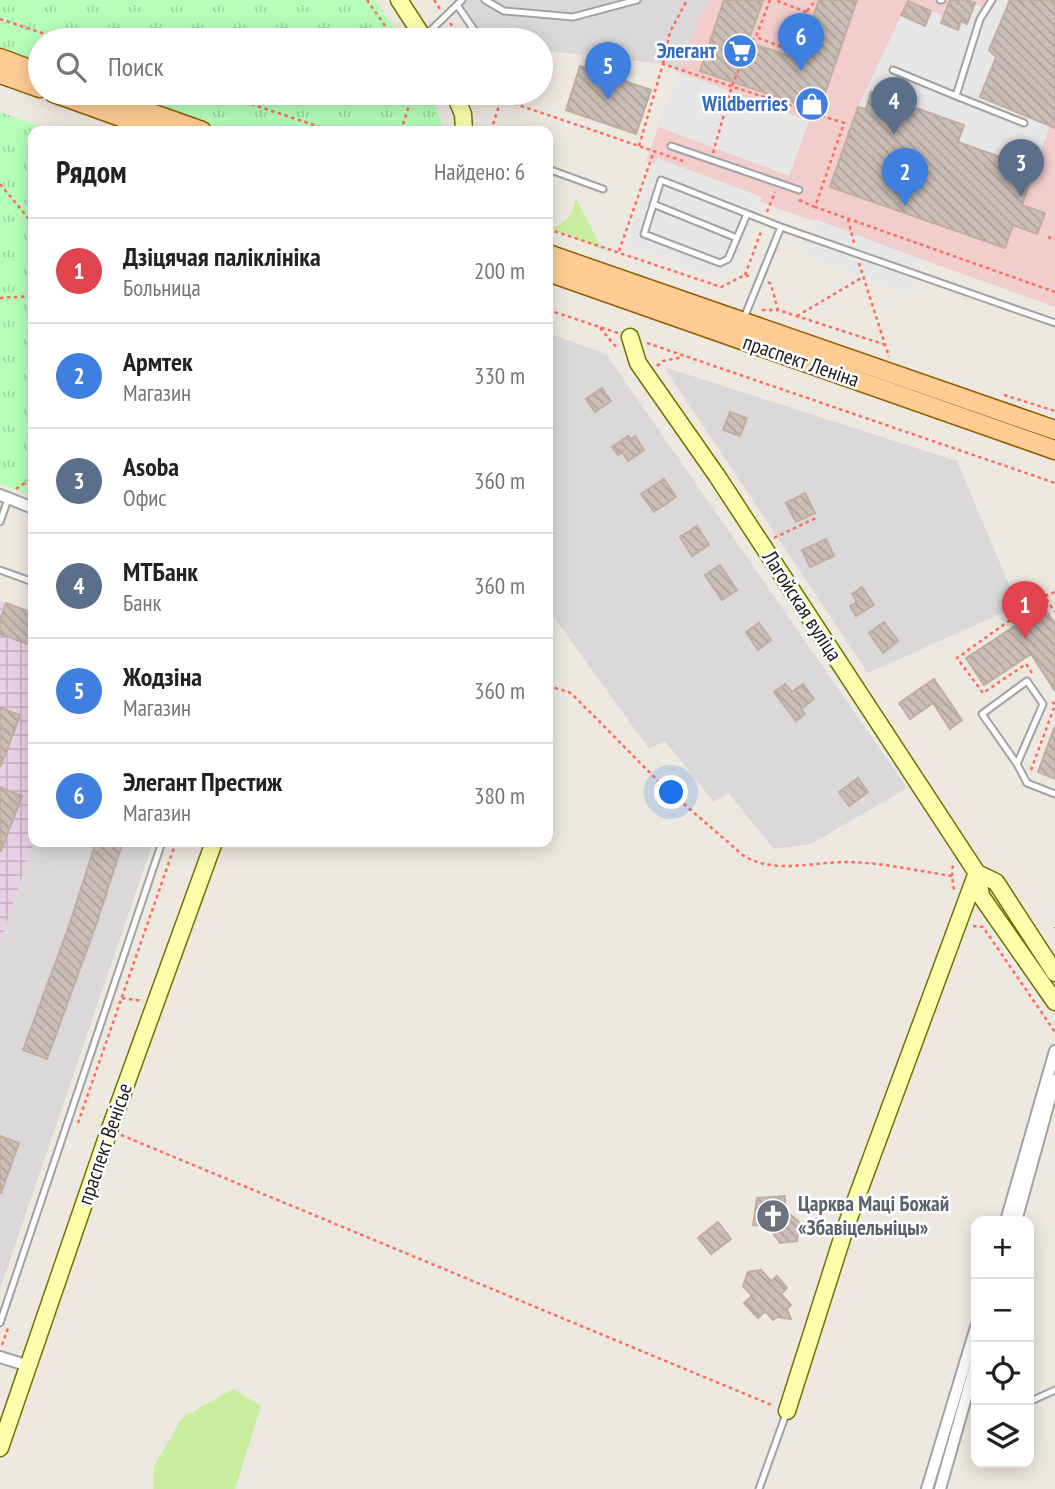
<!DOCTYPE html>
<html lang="ru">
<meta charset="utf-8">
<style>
body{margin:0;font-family:"PT Sans Narrow",sans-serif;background:#f2f2f2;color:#222}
.controls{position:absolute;right:21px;bottom:21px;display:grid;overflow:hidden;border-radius:14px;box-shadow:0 4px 18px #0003}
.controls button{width:63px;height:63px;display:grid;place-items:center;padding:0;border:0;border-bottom:2px solid #e0e0e0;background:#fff;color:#222;font:35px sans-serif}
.you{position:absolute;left:672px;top:793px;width:24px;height:24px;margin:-18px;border:5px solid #fff;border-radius:50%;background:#1a73e8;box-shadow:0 0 0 10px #1a73e833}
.badge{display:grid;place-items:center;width:46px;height:46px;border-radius:50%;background:#c70006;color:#fff;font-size:23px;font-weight:700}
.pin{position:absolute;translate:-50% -58px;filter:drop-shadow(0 2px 4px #0008)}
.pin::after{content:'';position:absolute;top:37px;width:24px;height:21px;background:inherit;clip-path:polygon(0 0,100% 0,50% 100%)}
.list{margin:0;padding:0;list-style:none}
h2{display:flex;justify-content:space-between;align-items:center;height:91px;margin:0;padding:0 28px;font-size:30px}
h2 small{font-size:23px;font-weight:400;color:#767676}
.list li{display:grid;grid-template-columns:46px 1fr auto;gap:21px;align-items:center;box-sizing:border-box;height:105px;padding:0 28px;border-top:2px solid #e0e0e0}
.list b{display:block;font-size:26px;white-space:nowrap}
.list p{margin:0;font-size:23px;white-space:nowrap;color:#767676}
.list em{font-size:23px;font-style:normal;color:#767676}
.icon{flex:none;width:38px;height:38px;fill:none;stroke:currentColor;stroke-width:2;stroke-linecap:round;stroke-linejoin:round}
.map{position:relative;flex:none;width:1055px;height:1489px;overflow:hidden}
.search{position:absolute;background:#fff;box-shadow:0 4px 18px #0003;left:28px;top:28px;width:525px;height:77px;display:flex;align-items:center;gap:18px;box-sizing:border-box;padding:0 24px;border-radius:38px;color:#767676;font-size:26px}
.panel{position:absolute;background:#fff;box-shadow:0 4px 18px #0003;left:28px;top:126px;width:525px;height:721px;border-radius:14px}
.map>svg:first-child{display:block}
.residential{fill:#dad8d8}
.commercial{fill:#f1cdcc}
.industrial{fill:url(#industrial-grid)}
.grass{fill:#c9ee9f}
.park{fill:url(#park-tufts)}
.parking{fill:#e7e7e7}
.building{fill:url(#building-back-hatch);stroke:#c1aea1;stroke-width:2}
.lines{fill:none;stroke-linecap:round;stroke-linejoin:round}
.lane-casing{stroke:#a2a2a2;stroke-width:9}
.street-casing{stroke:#a2a2a2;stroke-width:14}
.secondary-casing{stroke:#6c7500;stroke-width:19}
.primary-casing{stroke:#935e00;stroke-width:21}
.path{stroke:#ff6b60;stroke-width:2.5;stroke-dasharray:3.5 3.5;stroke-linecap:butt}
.lane{stroke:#fff;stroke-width:5}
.street{stroke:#fff;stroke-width:10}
.secondary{stroke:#fdffad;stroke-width:16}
.primary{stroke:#ffcd94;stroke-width:18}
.labels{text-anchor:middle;stroke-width:5;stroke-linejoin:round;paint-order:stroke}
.shop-label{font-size:21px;font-weight:bold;fill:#366cbe;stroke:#fff;text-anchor:end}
.street-label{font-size:21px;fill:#1b1b1b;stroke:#fff}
.worship-label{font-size:21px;font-weight:bold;fill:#5b616d;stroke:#fff;text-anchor:start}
</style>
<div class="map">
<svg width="1055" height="1489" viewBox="0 0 1055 1489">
<defs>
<pattern id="industrial-grid" width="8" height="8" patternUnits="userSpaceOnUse" patternTransform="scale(1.75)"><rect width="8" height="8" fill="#e8d1e4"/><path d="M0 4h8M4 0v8" fill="none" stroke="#c6b3c3"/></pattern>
<pattern id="park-tufts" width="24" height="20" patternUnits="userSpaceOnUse" patternTransform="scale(1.75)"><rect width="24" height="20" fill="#b6feba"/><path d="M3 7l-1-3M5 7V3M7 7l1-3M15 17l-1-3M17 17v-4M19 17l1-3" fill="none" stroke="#9cd99f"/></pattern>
<pattern id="building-back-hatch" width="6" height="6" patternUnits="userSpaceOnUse" patternTransform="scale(1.75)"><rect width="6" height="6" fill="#cabeb6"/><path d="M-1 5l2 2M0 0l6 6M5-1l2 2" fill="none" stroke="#ada39c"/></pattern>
</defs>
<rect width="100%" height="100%" fill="#eee9e0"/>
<path class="residential" d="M454 0H709L700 15 679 72 662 64 541 50V40L480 39Z
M548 333 606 354 907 788 811 844 774 849 728 793 714 802 665 741 649 749 548 609Z
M664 367 957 461 1018 606 868 673Z
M34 842H153L0 1289V942Z"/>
<path class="commercial" d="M709 0H1055V307L646 161 700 15Z"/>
<path class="industrial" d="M0 601 33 613 34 842 0 942Z"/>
<path class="grass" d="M576 198 602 249 550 228C566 224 573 214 576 198Z
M233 1389 261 1406 235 1489H153L154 1466 182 1418Z"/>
<path class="park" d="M0 0H375L403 40H40V67L0 53Z
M114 93H431L444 131H224Z
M0 112 53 131H33V496L0 484Z"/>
<path class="parking" d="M950 0H968L986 9 991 0H1010L989 49 996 57 981 97 1050 126 1034 169 958 142 871 93 866 109 858 107 908 1 943 16Z
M679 72 809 121 789 176 659 127Z
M657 158 762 197 737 265 720 279 624 246Z
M815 219 923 260 909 296 801 255Z"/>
<path class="building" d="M724 0H763L748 42 798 59 819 0H857L819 111 700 71Z
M950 0H968L975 3 967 24 961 21 958 30 941 23Z
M1010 0H1055V128L980 97 996 57 989 50Z
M908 1 931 11 925 26 901 15Z
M580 66 651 90 636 134 566 110Z
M871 92 964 125 958 142 1034 169 1022 205 1045 213 1037 234 1013 225 1005 248 830 187 858 107 866 109Z
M602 388 611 401 595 412 586 399Z
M730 412 747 418 740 436 723 430Z
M628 436 631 439 635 436 644 450 628 461 622 452 618 455 612 447Z
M664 479 676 497 654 512 641 494Z
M805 493 815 513 796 522 786 503Z
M697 526 709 545 692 556 680 537Z
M826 539 834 556 810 567 802 550Z
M720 565 737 590 722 600 705 575Z
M862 587 874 605 856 616 850 606 857 602 852 594Z
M6 603 33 613V646L0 634V620Z
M1044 607 1055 624V691L1031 654 984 685 966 658Z
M884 622 898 641 883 653 869 633Z
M759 623 771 640 758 650 746 632Z
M934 679 962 720 950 729 933 703 910 719 899 703Z
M785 684 792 692 803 684 814 699 801 709 805 714 796 721 774 692Z
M0 708 20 715 1 766H0Z
M1054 728 1055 729V779L1038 772Z
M858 778 868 792 849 806 839 792Z
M0 787 22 796 1 851H0Z
M96 842H123L96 925 47 1059 23 1050 69 926Z
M0 1136 19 1143 1 1193H0Z
M785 1196V1210L800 1223 797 1241 780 1243 768 1226 753 1225 757 1198Z
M718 1222 731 1239 711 1254 698 1238Z
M761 1270 771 1281 777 1276 787 1288 781 1294 791 1305 787 1309 791 1319 777 1317 773 1320 765 1311 758 1318 744 1303 752 1296 743 1286 748 1272Z"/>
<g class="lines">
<g class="lane-casing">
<path id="lane" d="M485 0 504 11 573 17 637 0
M940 0H942
M992 0 980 19 956 96 1024 123
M457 5 481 40
M424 37 462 0
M893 70 956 96
M671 146 799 190
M548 169 603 189
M653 204 737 238
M747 214 728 259 720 263 644 234 661 180 781 227 1055 323
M744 318 781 227
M0 522 8 499
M0 570 33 582
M1017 764 1043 704 1027 681 982 714 1017 764 1027 783 1055 794
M0 1323 162 842
M1029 1402 1055 1390
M759 1489 786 1414"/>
</g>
<g class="street-casing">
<path id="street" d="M0 495 33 508
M1006 1221 1055 1051
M1016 1221 1055 1080
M0 1357 29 1366
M927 1489 976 1327
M940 1489 976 1362"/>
</g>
<g class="secondary-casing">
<path id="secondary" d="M399 0 425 40
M454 93 463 114 464 131
M630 337 638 363 717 476 977 873 981 896 1055 1002
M977 873 996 882 1055 973
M787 1411 845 1229 976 875
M0 1448 109 1131 214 842"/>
</g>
<g class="primary-casing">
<path id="primary" d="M0 58 40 73
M0 74 40 88
M54 93 160 131
M95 93 202 131
M548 254 1055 430
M548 272 1055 450"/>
</g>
<path class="path" d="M367 0 395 40
M434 0 440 9
M770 0 756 37 792 51 806 12 775 0
M807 11 816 0
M0 19 63 40
M450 23 463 40
M663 64 670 32 687 0
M218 93 332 131
M497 93 501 99 683 161
M401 131 413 93
M491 131 501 99
M639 146 663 64 844 123 815 207 1055 292
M713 153 732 86 750 42 755 38
M0 184 33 224
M799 200 815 207
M767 212 775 192
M848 219 854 243
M548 229 721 287 745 275 752 277
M1048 237 1055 239
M619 251 654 151
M859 263 889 357
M745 275 762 229
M768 282 771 284 778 310 886 345
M0 298 33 296
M548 310 618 333
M762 310H778
M797 316 863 277
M600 328 617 348
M647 343 1055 483
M657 366 663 361 683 357
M1004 395 1055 411
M16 489 33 477
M774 538 818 517
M1045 596 1055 592
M1032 673 1026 664 983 693 957 658 1044 596 1055 612
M548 686 569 692 576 698 662 785 744 856C777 875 814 861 850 862 884 863 918 871 952 876L954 890
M1031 770 1055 705 1052 701
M952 876 953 862
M973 926 983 927 1055 1032
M1055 927V928
M122 998 143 1001
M78 1123 176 842
M121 1135 774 1406
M2 1345 8 1328"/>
<use href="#lane" class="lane"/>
<use href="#street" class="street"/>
<use href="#secondary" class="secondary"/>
<use href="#primary" class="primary"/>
</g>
<defs>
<g id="supermarket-disc" transform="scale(1.75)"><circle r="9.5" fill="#3f7fe0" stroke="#fff"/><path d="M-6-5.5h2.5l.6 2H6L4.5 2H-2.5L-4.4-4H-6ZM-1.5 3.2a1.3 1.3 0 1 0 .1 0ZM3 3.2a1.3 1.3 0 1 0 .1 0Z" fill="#fff"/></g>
<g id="shop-disc" transform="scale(1.75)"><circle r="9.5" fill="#3f7fe0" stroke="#fff"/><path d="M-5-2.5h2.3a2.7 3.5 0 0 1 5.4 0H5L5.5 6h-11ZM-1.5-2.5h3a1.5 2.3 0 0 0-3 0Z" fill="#fff"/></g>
<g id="church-disc" transform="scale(1.75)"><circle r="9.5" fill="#6b7280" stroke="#fff"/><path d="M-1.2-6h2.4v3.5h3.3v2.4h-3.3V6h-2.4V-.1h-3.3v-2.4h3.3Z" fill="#fff"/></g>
</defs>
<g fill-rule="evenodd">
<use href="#supermarket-disc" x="740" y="51"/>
<use href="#shop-disc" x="812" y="104"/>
<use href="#church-disc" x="773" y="1216"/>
</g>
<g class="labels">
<g class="shop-label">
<text x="716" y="58">Элегант</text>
<text x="788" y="111">Wildberries</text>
</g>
<g class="street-label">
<text transform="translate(801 361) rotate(19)" y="7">праспект Леніна</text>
<text transform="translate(802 606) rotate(57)" y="7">Лагойская вуліца</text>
<text transform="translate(105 1144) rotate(-71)" y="7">праспект Венісье</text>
</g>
<g class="worship-label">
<text x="798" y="1211">Царква Маці Божай<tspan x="798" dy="24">«Збавіцельніцы»</tspan></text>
</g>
</g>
</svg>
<div class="controls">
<button>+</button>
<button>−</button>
<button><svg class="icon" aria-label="locate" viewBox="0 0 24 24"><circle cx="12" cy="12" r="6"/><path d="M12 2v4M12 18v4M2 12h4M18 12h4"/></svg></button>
<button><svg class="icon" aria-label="layers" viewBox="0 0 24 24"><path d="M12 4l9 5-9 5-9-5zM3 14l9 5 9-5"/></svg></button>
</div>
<div class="you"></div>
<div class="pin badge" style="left:1025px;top:639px;background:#e0444e">1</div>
<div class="pin badge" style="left:905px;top:206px;background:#3f7fe0">2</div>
<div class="pin badge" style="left:1021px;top:197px;background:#5c6f8a">3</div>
<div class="pin badge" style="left:894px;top:135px;background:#5c6f8a">4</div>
<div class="pin badge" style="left:608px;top:100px;background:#3f7fe0">5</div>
<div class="pin badge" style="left:801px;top:71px;background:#3f7fe0">6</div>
<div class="search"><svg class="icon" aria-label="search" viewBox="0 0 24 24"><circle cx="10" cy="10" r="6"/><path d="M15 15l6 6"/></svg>Поиск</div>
<section class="panel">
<h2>Рядом<small>Найдено: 6</small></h2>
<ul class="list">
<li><span class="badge" style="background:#e0444e">1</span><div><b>Дзіцячая паліклініка</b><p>Больница</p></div><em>200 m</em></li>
<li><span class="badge" style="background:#3f7fe0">2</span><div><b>Армтек</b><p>Магазин</p></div><em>330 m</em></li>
<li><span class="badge" style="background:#5c6f8a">3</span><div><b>Asoba</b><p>Офис</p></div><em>360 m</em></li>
<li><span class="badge" style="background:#5c6f8a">4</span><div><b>МТБанк</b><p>Банк</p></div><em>360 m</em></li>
<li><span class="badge" style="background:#3f7fe0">5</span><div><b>Жодзіна</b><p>Магазин</p></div><em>360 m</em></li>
<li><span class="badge" style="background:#3f7fe0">6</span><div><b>Элегант Престиж</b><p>Магазин</p></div><em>380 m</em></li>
</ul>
</section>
</div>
